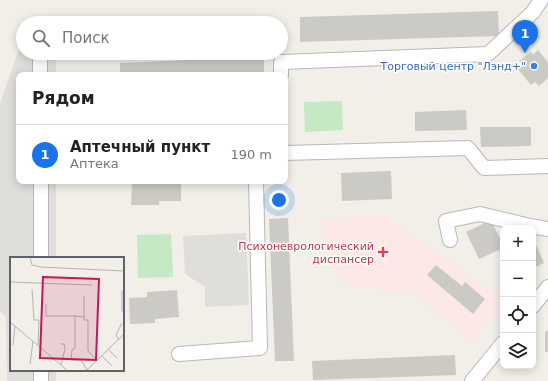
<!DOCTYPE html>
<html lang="ru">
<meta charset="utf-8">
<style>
body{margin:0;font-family:"DejaVu Sans",sans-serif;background:#f2f2f2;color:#222}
.controls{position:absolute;right:12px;bottom:12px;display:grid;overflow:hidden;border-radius:8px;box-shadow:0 2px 10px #0003}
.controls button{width:36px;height:36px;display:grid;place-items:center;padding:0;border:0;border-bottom:1px solid #e0e0e0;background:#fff;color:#222;font:20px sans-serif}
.you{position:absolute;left:279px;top:200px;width:14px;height:14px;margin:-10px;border:3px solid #fff;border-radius:50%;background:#1a73e8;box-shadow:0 0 0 6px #1a73e833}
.badge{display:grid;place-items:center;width:26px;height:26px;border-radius:50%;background:#1a73e8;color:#fff;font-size:13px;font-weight:700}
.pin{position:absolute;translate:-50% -33px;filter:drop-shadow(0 1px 2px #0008)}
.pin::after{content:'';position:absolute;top:21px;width:14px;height:12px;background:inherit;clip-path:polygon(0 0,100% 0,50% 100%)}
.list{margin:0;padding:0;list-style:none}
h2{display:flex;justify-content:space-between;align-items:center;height:52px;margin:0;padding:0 16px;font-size:17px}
h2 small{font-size:13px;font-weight:400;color:#767676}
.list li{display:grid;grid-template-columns:26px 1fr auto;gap:12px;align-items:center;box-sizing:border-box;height:60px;padding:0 16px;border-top:1px solid #e0e0e0}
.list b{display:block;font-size:15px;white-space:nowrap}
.list p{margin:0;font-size:13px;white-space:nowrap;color:#767676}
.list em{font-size:13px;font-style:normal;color:#767676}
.icon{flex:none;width:22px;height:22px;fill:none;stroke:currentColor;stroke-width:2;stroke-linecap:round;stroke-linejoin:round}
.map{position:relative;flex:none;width:548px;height:381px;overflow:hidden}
.search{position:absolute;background:#fff;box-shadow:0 2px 10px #0003;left:16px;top:16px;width:272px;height:44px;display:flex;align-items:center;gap:10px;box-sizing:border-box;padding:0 14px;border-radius:22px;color:#767676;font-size:15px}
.panel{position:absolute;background:#fff;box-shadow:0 2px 10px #0003;left:16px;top:72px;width:272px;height:112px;border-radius:8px}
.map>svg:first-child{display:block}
.industrial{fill:#e0deda}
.medical{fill:#fce8e6}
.green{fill:#c5e8c5}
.building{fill:#cccac5}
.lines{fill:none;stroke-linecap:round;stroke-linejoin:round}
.minor-casing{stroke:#b5b8bc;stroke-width:16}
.minor{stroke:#fff;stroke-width:14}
.shop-dot{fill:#3f7fe0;stroke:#fff;stroke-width:1.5}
.health-dot{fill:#e0444e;stroke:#fff;stroke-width:1.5}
.labels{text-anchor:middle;stroke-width:3;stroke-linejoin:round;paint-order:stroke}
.shop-label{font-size:11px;fill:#366cbe;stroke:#fff;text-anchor:end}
.health-label{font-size:11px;fill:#be3a42;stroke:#fff;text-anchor:end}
.inset-road{fill:none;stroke:#b3b3b1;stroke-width:1}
.view{fill:#c2185b;fill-opacity:0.15;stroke:#c2185b;stroke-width:2}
.inset-edge{fill:none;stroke:#5f6368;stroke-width:2}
</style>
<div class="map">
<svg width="548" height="381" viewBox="0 0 548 381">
<rect width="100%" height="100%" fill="#f1efe8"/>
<path class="industrial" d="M23 37V53H56V75H19V181H56V258H11V370H56V381H7L6 317 0 311V104Z
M246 233 249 305 205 307V287L185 274 183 236Z"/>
<path class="medical" d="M383 215 503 299V303L472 342 412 293 343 285 317 219Z"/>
<path class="green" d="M342 101 343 130 305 132 304 102Z
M171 234 173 277 138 278 137 235Z"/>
<path class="building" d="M498 11 499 36 300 42V17Z
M538 50 548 62V78L539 86 535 82 531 85 517 68 522 64 519 61 531 52 533 55Z
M264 57V75H120V63Z
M466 110 467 130 415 131V112Z
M480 127H531V146L481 147Z
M391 171 392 199 342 201 341 173Z
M132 181H181V201H159V205H131Z
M288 218 294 361H275L269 219Z
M491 220 503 245V248L479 259 466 232Z
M533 238 544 263 533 268Z
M436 265 462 286 465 282 485 299 473 314 427 275Z
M177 290 179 317 155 319V323L130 324 129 298 147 297V292Z
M545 331H548V352H545Z
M455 355 456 375 313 380 312 361Z"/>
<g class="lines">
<g class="minor-casing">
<path id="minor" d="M40 53V75
M281 75V62L488 54 533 12 541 0
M285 153 468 148 484 168 548 166
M41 181V258
M450 240 446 221 480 214 530 226 548 229
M533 306 548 287
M179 354 260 348 256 181
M41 370V381
M472 381 503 343"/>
</g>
<use href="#minor" class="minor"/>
</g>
<circle class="shop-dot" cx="534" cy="66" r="4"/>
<path class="health-dot" d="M381 246h4v4h4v4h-4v4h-4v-4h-4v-4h4z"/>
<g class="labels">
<g class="shop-label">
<text x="526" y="70">Торговый центр "Лэнд+"</text>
</g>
<g class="health-label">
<text x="374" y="250">Психоневрологический<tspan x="374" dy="13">диспансер</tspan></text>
</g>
</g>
<g transform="translate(10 257)">
<rect width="114" height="114" fill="#f1efe8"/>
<path class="inset-road" d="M20 0 22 8 31 10 114 14M0 25 82 28M22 32 24 63H29L28 88M114 34H112V53L114 56M74 39V63H78V94L87 103M36 47V59H65M74 60 65 59V91L62 93 61 103H71L77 113M0 65 58 114M109 83 106 78 112 66M3 88 5 69M98 92 107 101M92 99 102 109M20 107 23 84M51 108 55 92 54 87H51M76 114 114 77"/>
<path class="view" d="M33 20 89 22 86 103 30 101Z"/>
<rect width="114" height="114" class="inset-edge"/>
</g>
</svg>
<div class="controls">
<button>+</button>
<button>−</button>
<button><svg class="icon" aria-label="locate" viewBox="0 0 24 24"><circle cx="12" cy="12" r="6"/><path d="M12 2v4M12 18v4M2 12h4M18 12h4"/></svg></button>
<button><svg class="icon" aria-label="layers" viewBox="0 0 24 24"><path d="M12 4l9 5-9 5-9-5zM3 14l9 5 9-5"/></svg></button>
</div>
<div class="you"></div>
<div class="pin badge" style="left:525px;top:53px">1</div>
<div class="search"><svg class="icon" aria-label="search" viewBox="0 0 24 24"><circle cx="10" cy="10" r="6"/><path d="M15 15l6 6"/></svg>Поиск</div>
<section class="panel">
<h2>Рядом<small></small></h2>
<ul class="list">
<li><span class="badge">1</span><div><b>Аптечный пункт</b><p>Аптека</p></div><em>190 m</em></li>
</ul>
</section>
</div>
